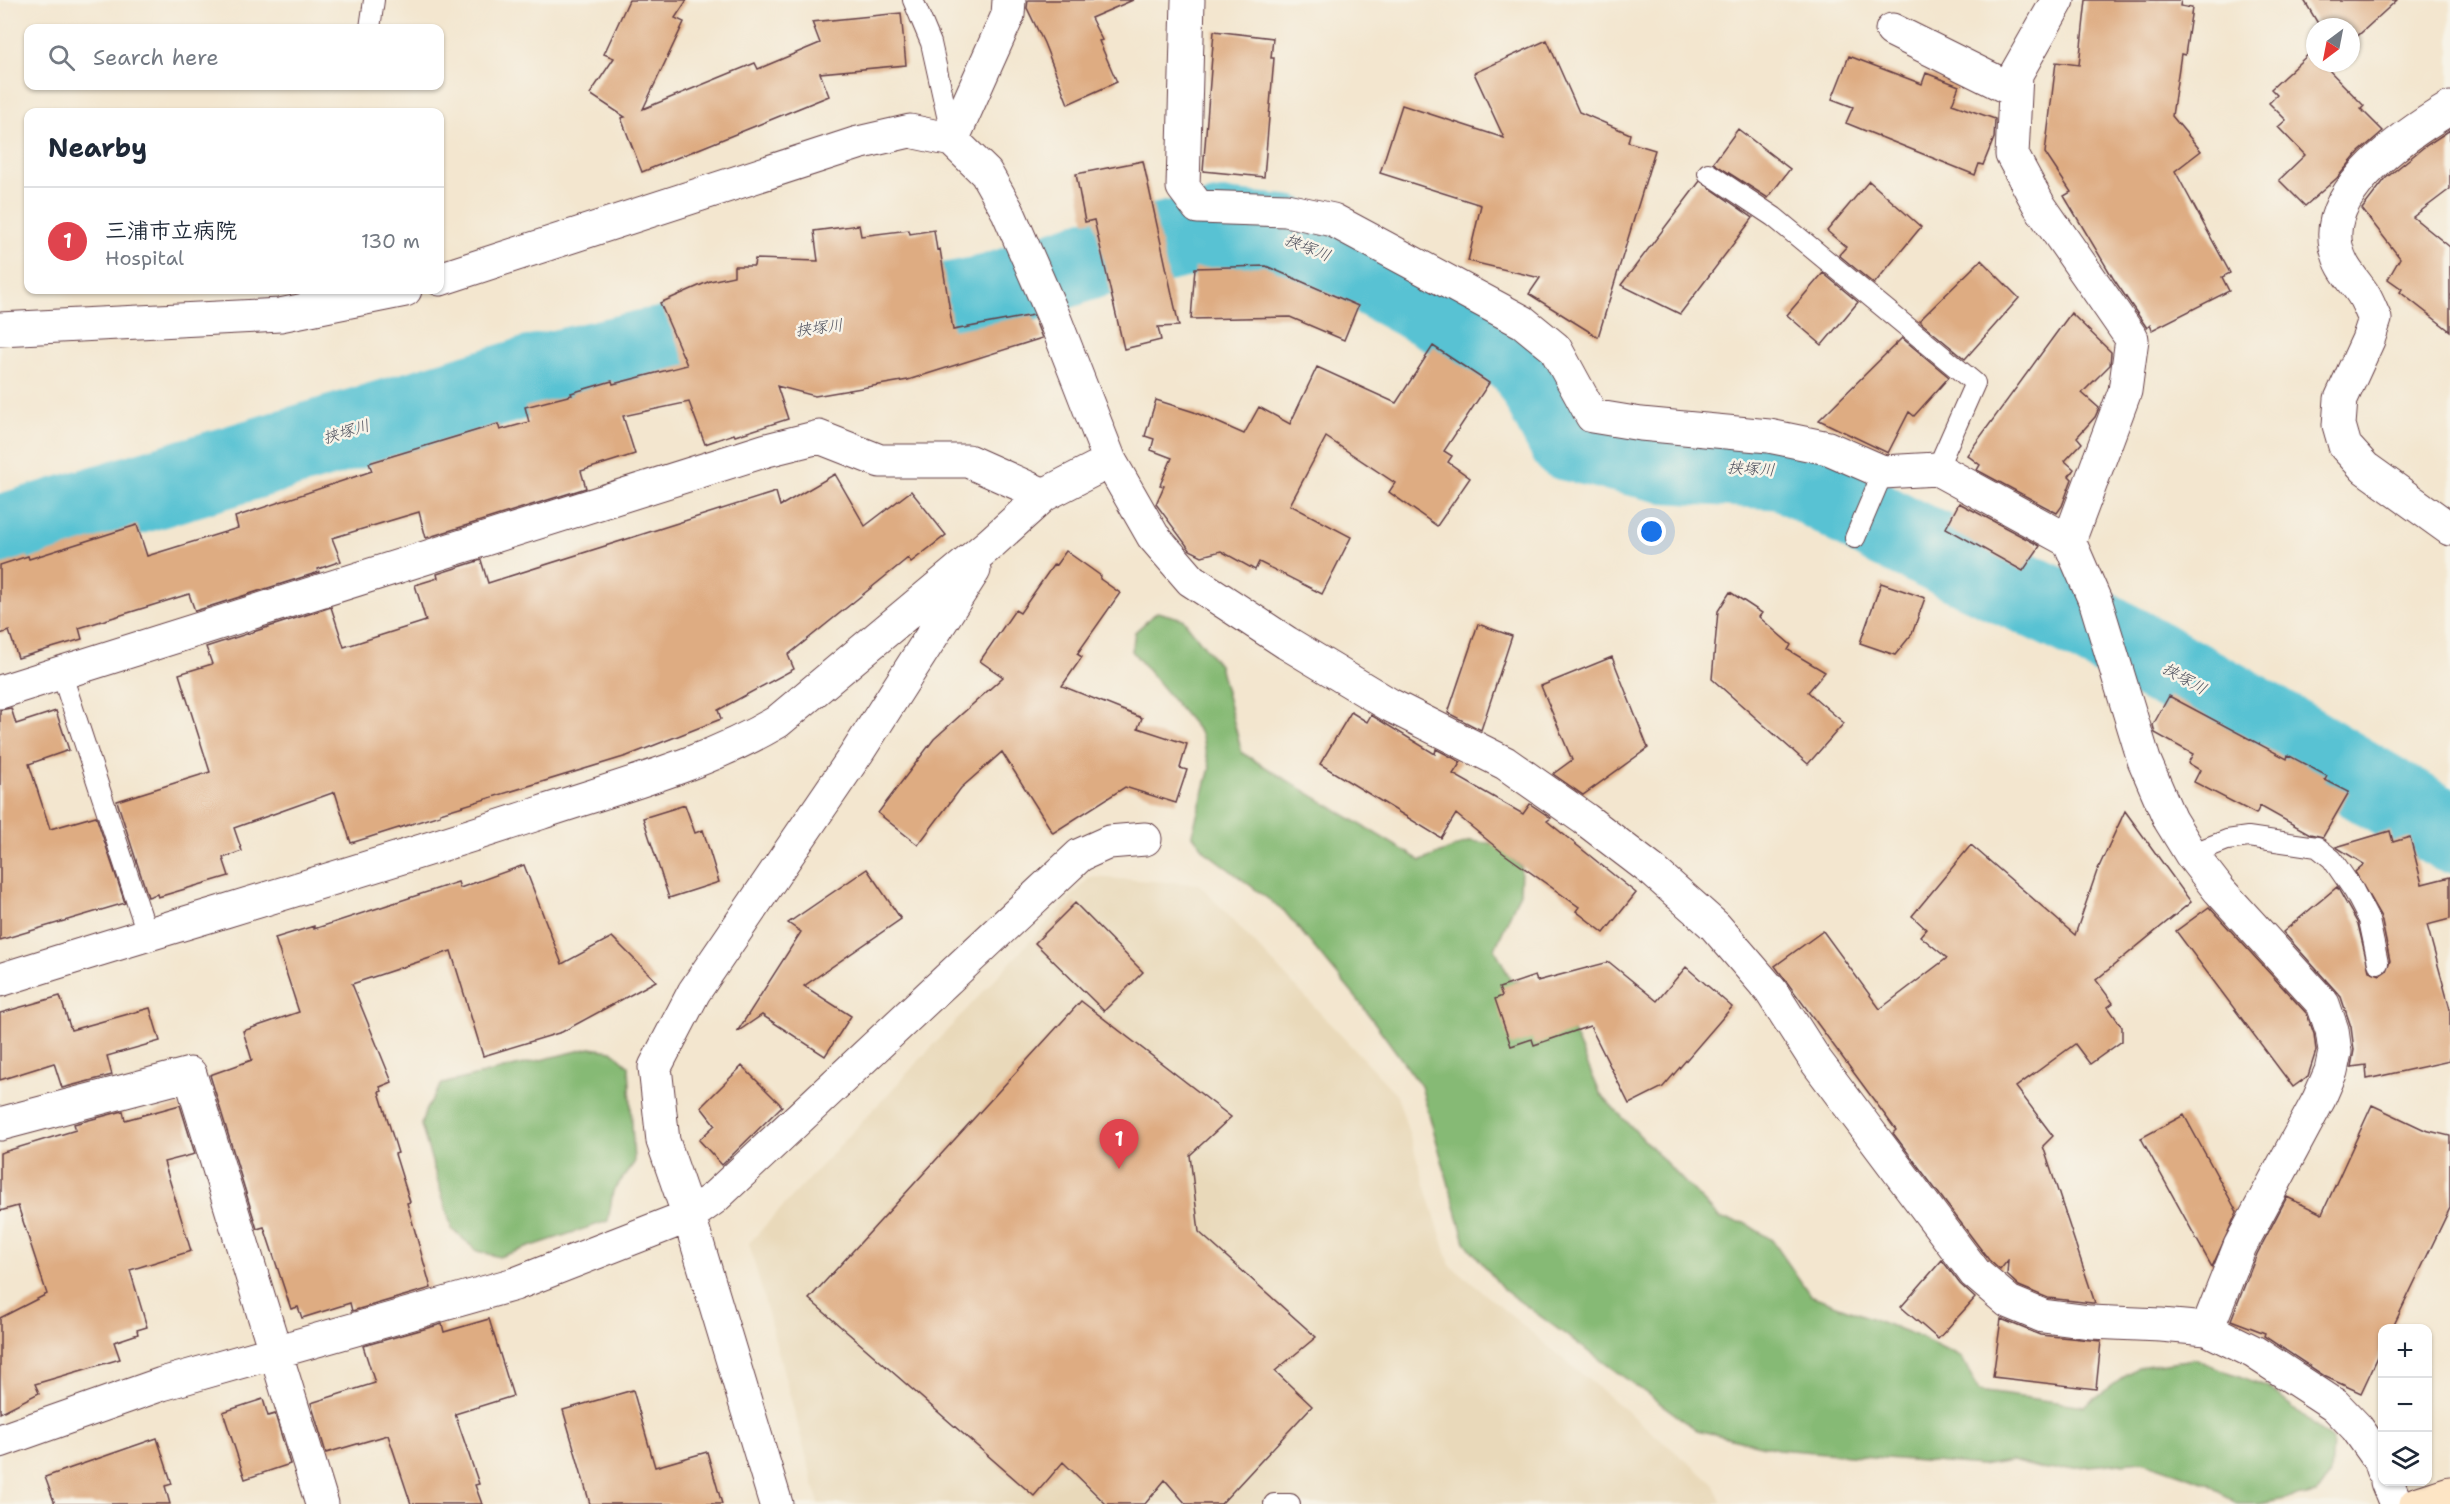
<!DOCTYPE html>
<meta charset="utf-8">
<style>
body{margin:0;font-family:"Shantell Sans","Klee One",sans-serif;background:#f6f6f7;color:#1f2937}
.controls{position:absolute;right:18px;bottom:18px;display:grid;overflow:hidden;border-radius:12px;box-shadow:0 2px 4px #0004}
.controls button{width:54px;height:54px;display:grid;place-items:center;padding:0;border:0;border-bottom:2px solid #e0e1e3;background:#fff;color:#1f2937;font:30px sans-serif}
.compass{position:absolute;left:2306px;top:18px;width:54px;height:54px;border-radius:50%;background:#fff;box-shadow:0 2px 4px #0004;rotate:212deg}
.you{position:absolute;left:1652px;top:532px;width:21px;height:21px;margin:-15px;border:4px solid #fff;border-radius:50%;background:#1a73e8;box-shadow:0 0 0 9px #1a73e833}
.badge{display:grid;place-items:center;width:39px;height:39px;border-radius:50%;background:#b5179e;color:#fff;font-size:20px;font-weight:700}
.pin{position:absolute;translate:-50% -50px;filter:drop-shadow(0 2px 3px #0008)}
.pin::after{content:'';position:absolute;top:32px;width:21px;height:18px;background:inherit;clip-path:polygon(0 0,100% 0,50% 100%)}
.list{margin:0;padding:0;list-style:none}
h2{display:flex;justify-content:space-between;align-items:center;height:78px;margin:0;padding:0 24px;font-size:26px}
h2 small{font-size:20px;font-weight:400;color:#747a83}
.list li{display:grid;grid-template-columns:39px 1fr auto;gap:18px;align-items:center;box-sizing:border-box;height:108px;padding:0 24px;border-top:2px solid #e0e1e3}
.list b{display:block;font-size:22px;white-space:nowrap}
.list p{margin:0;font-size:20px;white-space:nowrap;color:#747a83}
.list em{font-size:20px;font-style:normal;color:#747a83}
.icon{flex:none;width:33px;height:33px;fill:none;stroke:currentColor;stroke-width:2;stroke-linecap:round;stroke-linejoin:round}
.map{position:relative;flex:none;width:2450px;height:1504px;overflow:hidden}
.search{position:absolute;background:#fff;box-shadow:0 2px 4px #0004;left:24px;top:24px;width:420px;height:66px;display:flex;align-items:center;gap:15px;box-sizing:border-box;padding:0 21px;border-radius:12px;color:#747a83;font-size:22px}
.panel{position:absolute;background:#fff;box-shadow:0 2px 4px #0004;left:24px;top:108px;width:420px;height:186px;border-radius:12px}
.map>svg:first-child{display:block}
.built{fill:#e9d9ba}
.forest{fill:#86ba74;stroke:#686c50;stroke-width:1.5}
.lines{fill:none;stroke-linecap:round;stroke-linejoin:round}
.river{stroke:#58c2d3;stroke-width:80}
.building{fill:#deac82}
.lane-casing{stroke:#633d44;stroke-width:22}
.street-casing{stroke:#633d44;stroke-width:35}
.secondary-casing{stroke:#633d44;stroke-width:35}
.lane{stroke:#fff;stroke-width:20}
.street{stroke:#fff;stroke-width:33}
.secondary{stroke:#fde5c5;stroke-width:33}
.labels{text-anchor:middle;stroke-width:5;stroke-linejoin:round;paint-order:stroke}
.water-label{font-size:16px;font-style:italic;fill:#4e505d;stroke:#f7f3e8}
</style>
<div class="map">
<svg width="2450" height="1504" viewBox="0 0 2450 1504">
<rect width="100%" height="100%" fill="#f7f3e8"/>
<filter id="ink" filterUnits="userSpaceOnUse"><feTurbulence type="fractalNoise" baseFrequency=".0167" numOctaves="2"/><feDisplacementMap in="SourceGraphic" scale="12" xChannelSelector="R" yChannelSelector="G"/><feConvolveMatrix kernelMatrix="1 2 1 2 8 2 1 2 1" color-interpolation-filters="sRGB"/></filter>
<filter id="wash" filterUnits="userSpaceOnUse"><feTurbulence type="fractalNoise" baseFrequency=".008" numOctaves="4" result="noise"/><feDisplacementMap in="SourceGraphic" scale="24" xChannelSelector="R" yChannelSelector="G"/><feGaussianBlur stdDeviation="1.35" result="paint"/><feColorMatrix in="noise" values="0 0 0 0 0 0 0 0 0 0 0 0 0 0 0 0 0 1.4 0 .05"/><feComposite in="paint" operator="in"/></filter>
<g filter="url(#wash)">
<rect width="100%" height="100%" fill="#f3e6cf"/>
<path class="built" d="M1090 877 1199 884 1397 1095 1450 1265 1713 1483 1722 1504H819L749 1243Z"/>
<path class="forest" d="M1157 612 1183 619 1219 665 1242 753 1421 861 1470 841 1495 844 1521 867 1520 892 1495 949 1511 980 1553 986 1601 1095 1720 1219 1745 1223 1772 1240 1810 1295 1915 1335 1962 1358 1979 1391 2084 1406 2138 1367 2194 1359 2268 1387 2332 1440 2330 1475 2317 1493 2259 1504H2237L2209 1484 2142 1461 2046 1470 2012 1461 1981 1466 1778 1449 1697 1430 1504 1290 1465 1242 1421 1086 1358 1000 1284 911 1206 852 1192 834 1210 768 1201 734 1132 651 1135 632Z
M590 1048 612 1051 629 1066 634 1163 613 1191 608 1221 499 1257 477 1251 452 1229 421 1125 426 1109 442 1084Z"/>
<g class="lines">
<path class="river" d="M0 535 535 375 647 349 855 322 991 294 1094 258 1223 229 1285 235 1349 264 1525 359 1568 441 1665 463 1786 470 1890 530 2077 618 2252 715 2450 833"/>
</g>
<g id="blocks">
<path class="building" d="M629 0H687L675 18 684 22 643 109 755 63 758 69 820 43 812 22 901 13 906 65 820 73 829 96 642 172 621 118 625 117 590 94 614 58 604 54Z
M1028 0H1133L1091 18 1102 40 1099 41 1117 82 1068 104 1044 43 1027 8Z
M2086 0H2181L2180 6 2192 8 2185 55 2181 54 2172 116 2201 151 2175 171 2230 273 2222 277 2229 291 2152 330 2150 325 2147 328 2113 278 2064 196 2071 192 2045 153 2056 62 2079 65Z
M2304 0H2397L2351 42V27H2320Z
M1214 31 1273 38 1271 58H1274L1264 177 1203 171Z
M1547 40 1579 112 1630 134 1628 142 1655 150 1598 337 1529 294 1540 278 1468 261 1481 205 1380 173 1402 105 1504 138 1474 73Z
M2311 52 2315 56V63H2322L2364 106 2361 109 2383 131 2359 152 2337 178 2305 206 2279 180 2305 155 2278 127 2286 120 2269 103 2277 95 2271 89Z
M1849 56 1922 84 1926 73 1959 86 1952 104 1995 119 1994 138 1983 165 1979 164 1975 175 1846 123 1853 107 1832 99Z
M1738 129 1790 169 1768 198 1713 163Z
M2450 130V189L2413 217 2450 247V331L2400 292 2402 289 2388 279 2400 258 2362 209 2386 178 2424 147Z
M1143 161 1179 326 1158 327 1161 340 1124 349 1094 220 1085 222 1076 174Z
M1700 181 1753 218 1680 314 1621 285Z
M1869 181 1921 227 1874 284 1839 255 1846 247 1827 231Z
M859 225 861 236 909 230 910 234 934 230 937 250 940 249 953 330 1033 315 1042 338 908 380 815 396 777 386 788 419 735 436 734 434 705 444 689 402 623 416 635 454 581 471 586 488 426 538 419 512 332 538 341 561 318 569 319 572 195 611 189 594 79 628 82 639 18 658 9 631 0 634V565L28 556 29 559 137 525 147 556 238 528 235 517 372 471 369 463 498 424 500 430 529 422 525 407 572 395 571 393 612 381 613 384 687 365 660 303 710 281 734 276V266H754L755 259 818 261 814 231Z
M1981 260 2019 298 1965 359 1919 321Z
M1266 266 1358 306 1344 340 1290 317 1191 319 1195 268Z
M1823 273 1858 302 1822 345 1787 315Z
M2071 313 2111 352 2110 365 2082 393 2099 408 2095 417 2077 437 2082 443 2065 461 2074 469 2069 476 2072 479 2062 506 2057 513 1977 470 1980 465 1967 455Z
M1902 338 1949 377 1914 416 1909 412 1888 453 1819 420Z
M1433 346 1489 383 1444 451 1452 456 1448 462 1470 478 1437 526 1389 492 1395 483 1326 437 1290 505 1351 537 1322 594 1259 562 1255 570 1221 551 1202 556 1190 550 1156 504 1164 486 1160 485 1172 458 1151 450 1154 439 1145 436 1156 400 1194 412 1244 434 1259 407 1290 424 1317 367 1396 403Z
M835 474 865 526 911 491 946 535 911 562 908 558 788 655 794 669 718 710 721 719 627 756 440 813V815L351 843 335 792 234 828 242 851 223 858 229 876 158 897 157 894 148 897 117 801 210 772 179 674 212 664 206 647 331 607 344 647 426 621 415 585 438 578 437 574 481 560 488 583 776 492 780 506Z
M1959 503 2040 546 2023 571 1946 528Z
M1066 551 1101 576 1100 579 1120 593 1077 654 1082 657 1062 686 1142 718 1138 728 1187 744 1180 768 1187 770 1176 803 1125 787 1053 833 1002 752 961 788 918 845 878 813 934 739 1003 677 980 661 1015 610 1020 613 1054 564 1056 565Z
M1881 583 1925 598 1912 634 1895 655 1860 643Z
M1730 592 1762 613 1759 617 1791 645 1788 650 1825 672 1808 692 1844 723 1808 764 1712 679 1718 611Z
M1478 624 1512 636 1481 730 1448 713Z
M1612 657 1648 748 1583 795 1553 774 1572 760 1541 686Z
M2169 696 2287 759 2288 755 2327 776 2325 780 2349 792 2323 837 2310 834 2260 806 2256 814 2194 782 2200 770 2188 763 2193 754 2155 733 2153 725Z
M11 708 16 724 56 711 69 750 29 764 50 829 96 816 125 903 0 940V710Z
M1351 712 1367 722 1371 715 1435 754 1436 749 1461 762 1453 774 1523 814 1530 804 1551 818 1547 821 1636 893 1604 933 1576 911 1579 907 1503 853 1456 814 1441 838 1320 764Z
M685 805 695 833 703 830 719 882 669 898 643 818Z
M2125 811 2191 902 2096 980 2113 1003 2108 1007 2122 1027V1041L2090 1064 2075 1044 2016 1087 2053 1136 2043 1146 2095 1303H2092L2048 1298 2019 1286 2007 1275 2008 1260 2000 1270 1989 1260 1893 1133 1896 1130 1775 966 1823 931 1880 1009 1947 958 1920 936 1926 929 1912 916 1971 845 2075 935 2097 871Z
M2390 831 2393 842 2410 837 2422 884 2450 877V919L2427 925 2450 1009V1061L2367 1079 2366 1065 2351 1067 2354 1050 2351 1027 2341 997 2283 932 2337 887 2358 924 2369 971 2380 975 2386 971 2390 961 2381 917 2355 872 2364 864 2336 847Z
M524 865 562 964 612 937 656 981 562 1032 483 1056 451 951 352 984 392 1082 380 1087 382 1091 379 1092 398 1153 395 1154 410 1202 407 1203 431 1288 352 1311 350 1303 302 1318 298 1307 291 1309 264 1227 257 1229 210 1075 252 1060 243 1031 299 1012 275 938 314 926V929L458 882 460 888Z
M867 869 901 919 804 986 851 1016 825 1056 762 1015 737 1032 801 932 788 923Z
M1075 903 1143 972 1104 1011 1035 943Z
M2209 907 2307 1014 2314 1034 2316 1051 2308 1076 2293 1087 2176 931Z
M1609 962 1657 1001 1686 967 1732 1007 1663 1087 1629 1104 1590 1026 1534 1045 1532 1039 1511 1046 1495 999 1502 996 1499 988 1535 976 1537 981Z
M60 996 71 1030 150 1008 160 1041 107 1056 112 1075 62 1088 54 1063 0 1080V1013Z
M1081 1001 1231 1117 1190 1155 1199 1232 1316 1337 1275 1371 1312 1406 1221 1504H1186L1165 1480 1145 1504H1106L1063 1462 1034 1496 809 1299Z
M742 1066 782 1106 722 1165 699 1140 715 1125 701 1107Z
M180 1105 195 1154 164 1162 191 1251 130 1270 147 1327 137 1330 138 1334 114 1342 120 1359 35 1384 39 1393 0 1413V1318L47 1294 18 1206 0 1211V1153L76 1130 74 1124 123 1111 125 1120Z
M2372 1105 2425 1130 2450 1136V1208L2392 1329H2382V1348L2361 1393 2326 1377 2264 1336 2265 1333 2231 1320 2257 1254 2287 1197 2322 1214Z
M2184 1115 2237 1212 2212 1267 2141 1138Z
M1942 1260 1960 1284 1975 1298 1938 1339 1901 1307Z
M489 1319 513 1396 455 1414 479 1484 475 1485 482 1504H411L388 1435 326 1453 311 1403 375 1383 363 1346 442 1324 444 1332Z
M2001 1319 2040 1335 2101 1341 2096 1389 1993 1377Z
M633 1390 655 1467 707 1452 722 1504H590L563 1410Z
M263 1399 268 1416 275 1414 290 1464 245 1479 223 1412Z
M157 1438 172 1484 165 1486 170 1504H55L45 1477Z"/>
</g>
</g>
<g filter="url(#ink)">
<use href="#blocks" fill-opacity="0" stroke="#633d44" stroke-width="1.5"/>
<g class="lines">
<g class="lane-casing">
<path id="lane" d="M913 0 931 43 952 138
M370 28 374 0
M1708 173 1774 217 1975 383 1937 469
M1855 538 1883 472
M61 672 147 933
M2191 854 2227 840 2248 837 2317 847 2332 859 2354 891 2369 920 2378 963
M1274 1504H1290"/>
</g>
<g class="street-casing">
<path id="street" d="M1188 0 1183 187 1198 207 1286 210 1333 220 1523 322 1555 348 1592 416 1641 424 1769 436 1828 448 1883 472 1937 469 2069 541
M2058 0 2016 74 2012 155 2039 205 2132 339 2125 391 2069 541 2096 603 2144 760 2170 820 2191 854 2219 890 2323 1004 2332 1030 2335 1052 2331 1071 2319 1099 2240 1246 2207 1329
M1892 30 2015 91
M2450 108C2408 133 2324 189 2336 246 2341 269 2351 276 2363 294 2368 302 2371 311 2375 319L2368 340 2341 399 2339 425 2345 446 2365 468 2450 529
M952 140 1008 15 1009 0
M440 279 858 143 910 131 952 140 986 173 1008 212 1053 315 1110 461 1153 536 1191 580 1287 643 1390 705 1505 763 1585 819 1653 871 1715 926 1771 991 1816 1061 1975 1273 2009 1302 2043 1316 2090 1322 2161 1325 2207 1329 2254 1352 2335 1405 2357 1428 2379 1459 2382 1469
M0 329 280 315 405 290
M0 692 767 450 819 437 880 461H968L1044 495
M0 980C180 923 362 872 540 813 620 786 704 765 777 722L990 544 1044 495 1110 461
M0 1124 190 1074 322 1504
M0 1441 162 1384 515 1284 689 1216 714 1198 1080 855 1109 842 1145 839
M2387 1482 2396 1504
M776 1504 689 1216 663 1141 655 1067 694 992 857 753 974 570"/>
</g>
<g class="secondary-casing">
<path id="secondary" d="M2416 1504 2450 1493"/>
</g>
<use href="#lane" class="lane"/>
<use href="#street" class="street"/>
<use href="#secondary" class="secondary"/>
</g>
</g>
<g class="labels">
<g class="water-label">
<text transform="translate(1308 247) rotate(22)" y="6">挟塚川</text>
<text transform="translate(819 327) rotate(-7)" y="6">挟塚川</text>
<text transform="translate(346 431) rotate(-17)" y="6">挟塚川</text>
<text transform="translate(1751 468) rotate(3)" y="6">挟塚川</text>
<text transform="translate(2185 678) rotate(29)" y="6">挟塚川</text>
</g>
</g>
</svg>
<div class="controls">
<button>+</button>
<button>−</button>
<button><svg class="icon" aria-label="layers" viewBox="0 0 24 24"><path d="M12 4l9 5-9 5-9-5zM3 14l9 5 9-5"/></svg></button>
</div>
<svg class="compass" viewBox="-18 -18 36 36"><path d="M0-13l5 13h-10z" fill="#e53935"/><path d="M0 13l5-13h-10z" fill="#747a83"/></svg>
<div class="you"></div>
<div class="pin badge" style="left:1119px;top:1169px;background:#e0444e">1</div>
<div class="search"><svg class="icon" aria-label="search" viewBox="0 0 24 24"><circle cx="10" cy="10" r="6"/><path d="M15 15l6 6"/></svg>Search here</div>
<section class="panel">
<h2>Nearby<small></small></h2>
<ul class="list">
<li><span class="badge" style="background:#e0444e">1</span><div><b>三浦市立病院</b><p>Hospital</p></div><em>130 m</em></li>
</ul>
</section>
</div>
